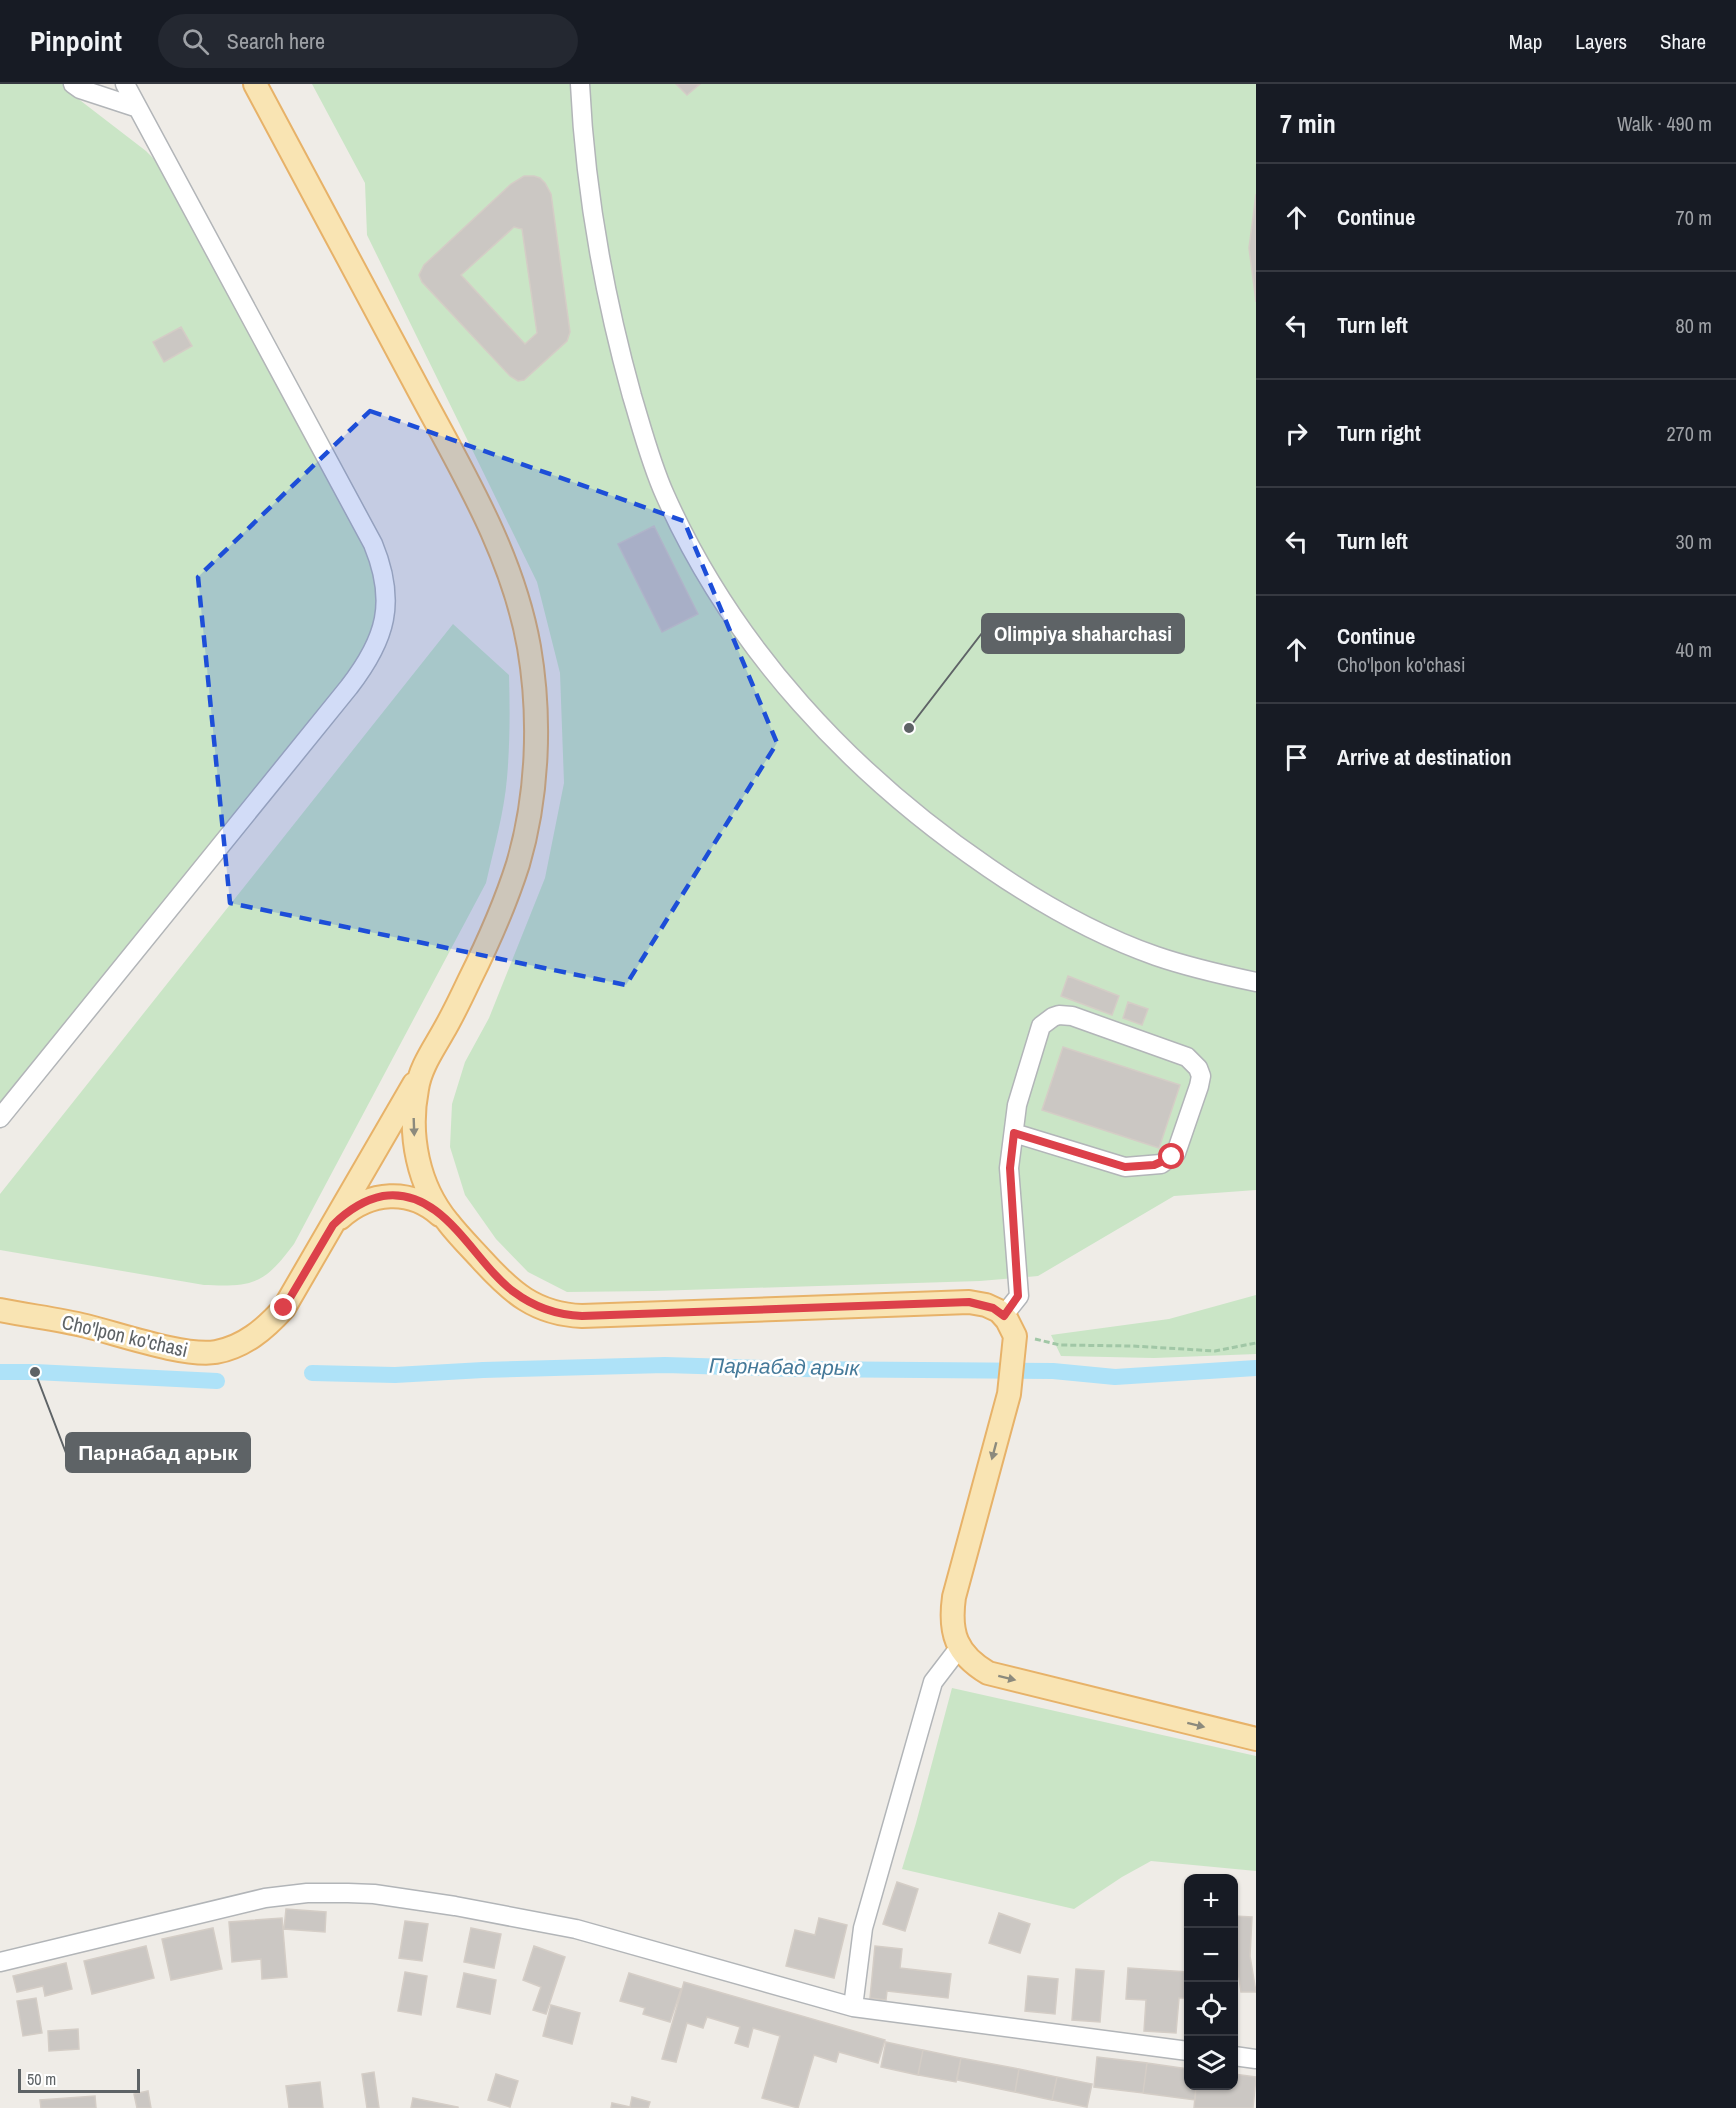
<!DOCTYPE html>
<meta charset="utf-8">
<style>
body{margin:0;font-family:"Archivo Narrow",sans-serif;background:#242831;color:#f1f3f6}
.controls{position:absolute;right:18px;bottom:18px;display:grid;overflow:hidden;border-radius:12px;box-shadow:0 2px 4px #0004}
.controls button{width:54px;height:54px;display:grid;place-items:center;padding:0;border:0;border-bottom:2px solid #363941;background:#171b24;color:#f1f3f6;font:30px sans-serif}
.scale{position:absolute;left:18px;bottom:15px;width:122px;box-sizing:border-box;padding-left:6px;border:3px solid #5e6366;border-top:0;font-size:16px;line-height:21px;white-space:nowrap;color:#5e6366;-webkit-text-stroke:4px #fff;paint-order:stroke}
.stop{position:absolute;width:18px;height:18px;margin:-14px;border:4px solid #dc414a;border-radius:50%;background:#fff}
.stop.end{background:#dc414a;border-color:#fff;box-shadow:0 2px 6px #0008}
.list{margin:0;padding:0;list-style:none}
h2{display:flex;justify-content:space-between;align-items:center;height:78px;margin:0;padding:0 24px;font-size:26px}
h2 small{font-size:20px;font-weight:400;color:#9ea1a6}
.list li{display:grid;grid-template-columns:39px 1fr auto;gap:18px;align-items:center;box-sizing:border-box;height:108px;padding:0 24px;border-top:2px solid #363941}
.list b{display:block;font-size:22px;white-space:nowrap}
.list p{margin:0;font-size:20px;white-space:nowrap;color:#9ea1a6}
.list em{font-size:20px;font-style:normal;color:#9ea1a6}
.icon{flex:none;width:33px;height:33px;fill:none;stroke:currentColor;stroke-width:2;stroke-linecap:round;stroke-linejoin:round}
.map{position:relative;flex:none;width:1256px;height:2024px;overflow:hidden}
header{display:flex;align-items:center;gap:36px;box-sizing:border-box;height:84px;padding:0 30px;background:#171b24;border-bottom:2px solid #363941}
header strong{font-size:28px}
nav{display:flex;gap:33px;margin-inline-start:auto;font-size:21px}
.search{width:420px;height:54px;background:#242831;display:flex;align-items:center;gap:15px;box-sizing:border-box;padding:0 21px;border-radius:33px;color:#9ea1a6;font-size:22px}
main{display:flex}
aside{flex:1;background:#171b24}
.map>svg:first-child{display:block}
.green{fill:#cae5c6}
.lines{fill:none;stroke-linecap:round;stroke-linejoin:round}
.canal{stroke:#aee2f8;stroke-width:16}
.building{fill:#cbc7c3;stroke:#d4cdc6;stroke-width:1.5;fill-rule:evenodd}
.minor-casing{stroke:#b2b5b8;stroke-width:21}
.major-casing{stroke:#e7b269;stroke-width:26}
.path{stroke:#a1c7a6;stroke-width:3;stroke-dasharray:6 3;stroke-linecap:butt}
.minor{stroke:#fff;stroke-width:18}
.major{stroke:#f9e4b3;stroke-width:22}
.oneway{fill:#8c8a7d}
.route{stroke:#dc414a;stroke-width:8}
.marked{fill:#1d4ed8;fill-opacity:0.2;stroke:#1d4ed8;stroke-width:4.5;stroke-dasharray:12 8;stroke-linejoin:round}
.labels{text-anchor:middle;stroke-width:5;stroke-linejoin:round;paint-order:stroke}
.street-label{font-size:20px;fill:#5e6366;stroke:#fff}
.water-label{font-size:21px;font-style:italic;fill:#447999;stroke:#fff}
.leader{fill:none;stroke:#5e6366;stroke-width:2}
.callout-dot{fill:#5e6366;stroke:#fff;stroke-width:2}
.callout{fill:#5e6366;stroke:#5e6366;stroke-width:2}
.callout-label{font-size:21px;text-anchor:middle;font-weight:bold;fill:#fff}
</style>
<header>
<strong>Pinpoint</strong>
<div class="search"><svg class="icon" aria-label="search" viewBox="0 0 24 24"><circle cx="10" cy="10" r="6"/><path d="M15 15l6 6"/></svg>Search here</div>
<nav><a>Map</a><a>Layers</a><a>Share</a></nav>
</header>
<main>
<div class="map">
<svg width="1256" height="2024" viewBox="0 0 1256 2024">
<rect width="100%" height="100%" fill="#efece7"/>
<path class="green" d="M0 0H73L68 7 146 67 159 80 376 482 379 531 362 576 0 1025Z
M312 0H1256V1106L1174 1112 1038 1192 980 1197 653 1207 567 1208 528 1188 496 1155 465 1111 450 1063 452 1020 465 978 489 934 545 794 564 699 560 589 537 498 367 151 365 99Z
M453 540 509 591C510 626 510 660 507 694 504 729 494 764 486 799L294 1160C264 1200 254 1203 204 1201L0 1166V1110Z
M1256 1211V1270L1154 1274 1061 1272 1051 1251 1169 1235Z
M952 1604 1256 1672V1787L1151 1777 1122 1793 1074 1825 902 1785 916 1739Z"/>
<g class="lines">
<path class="canal" d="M0 1288H35L217 1297
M312 1289 395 1291 483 1286 665 1281 793 1285 1053 1287 1115 1293 1256 1284"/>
</g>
<path class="building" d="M676 0H700L687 11Z
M524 92H534L540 94 545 99 551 110 570 248 567 257 524 296 518 297 510 292 422 198 419 191 424 181 511 100ZM514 143 522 145 537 249 525 260 461 191Z
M1256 110V218L1249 164Z
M181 243 192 262 164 278 153 258Z
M654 442 698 530 662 548 618 460Z
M1068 892 1119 912 1112 931 1061 912Z
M1128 918 1148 925 1142 941 1123 934Z
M1063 963 1180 1001 1159 1064 1042 1026Z
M897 1798 918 1805 905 1847 883 1840Z
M286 1825 326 1828 325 1848 284 1845Z
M999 1829 1030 1840 1020 1869 989 1859Z
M1234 1832 1252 1833 1250 1872 1256 1908H1241L1236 1873 1234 1872Z
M282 1834 287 1893 262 1895 261 1875 232 1878 229 1838Z
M819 1834 847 1841 834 1894 786 1882 795 1846 815 1851Z
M405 1837 428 1840 422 1877 399 1874Z
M213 1844 222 1885 171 1896 162 1855Z
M471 1844 501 1850 494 1884 464 1878Z
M146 1862 154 1894 92 1910 84 1877Z
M534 1862 565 1873 546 1930 533 1926 541 1903 523 1896Z
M875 1862 902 1865 900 1884 951 1890 948 1914 887 1907 886 1916 870 1914Z
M66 1879 72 1905 45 1912 43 1902 17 1908 13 1892Z
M1128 1884 1188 1888V1914H1179L1176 1949 1144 1947 1146 1916 1126 1915Z
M1076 1885 1104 1887 1100 1938 1072 1936Z
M405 1888 427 1892 421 1931 398 1927Z
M464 1889 496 1896 490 1930 457 1923Z
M629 1889 681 1905 670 1938 643 1930 645 1924 620 1917Z
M1028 1892 1058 1895 1055 1930 1025 1927Z
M684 1898 885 1956 878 1979 839 1968 836 1978 814 1971 798 2024 762 2014 780 1952 753 1944 748 1963 735 1959 740 1943 707 1933 703 1944 687 1939 676 1978 662 1975Z
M36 1914 42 1949 23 1952 17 1917Z
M551 1921 580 1929 572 1960 543 1952Z
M78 1945 79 1965 49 1967 48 1947Z
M886 1958 923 1966 918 1991 881 1983Z
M923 1966 961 1974 956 1998 918 1991Z
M1097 1973 1147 1979 1143 2009 1094 2003Z
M961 1974 1019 1985 1015 2008 957 1996Z
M1147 1979 1188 1985V2002H1196L1195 2016 1143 2009Z
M1019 1985 1057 1993 1052 2016 1015 2008Z
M374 1988 379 2024H367L362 1990Z
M496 1990 518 1997 510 2023 488 2016Z
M1234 1990 1256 1993 1253 2024H1194L1196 2002H1234Z
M1057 1993 1092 2000 1087 2023 1052 2016Z
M320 1998 323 2024H289L286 2002Z
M148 2007 151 2024H137L134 2010Z
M95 2012 96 2024H41L40 2016Z
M632 2013 650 2018 648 2024H611L612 2019 630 2023Z
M413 2014 458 2023V2024H411Z"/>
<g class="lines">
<g class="minor-casing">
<path id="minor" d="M73 0 80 5 138 24
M580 0C585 106 604 211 632 312 642 345 651 380 665 411 733 564 851 690 989 784 1040 819 1096 851 1156 872 1188 883 1223 891 1256 898
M0 1034 349 603C386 555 397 518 373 460L125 0
M1003 1232 1019 1212 1009 1084 1017 1021 1041 942 1053 933 1059 931 1072 932 1187 973 1198 984 1201 992 1199 1002 1176 1069 1161 1080 1125 1083 1014 1049
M959 1564 933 1598 863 1844 853 1923 1188 1967
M0 1878 265 1814 307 1809H348L374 1810 455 1822 576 1845 853 1923
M1234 1972 1256 1975"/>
</g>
<g class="major-casing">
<path id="major" d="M255 0C308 100 362 199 415 299 460 384 512 467 529 563 541 633 538 712 518 780 505 821 488 859 469 897 461 914 453 931 443 948 433 966 420 984 417 1005 408 1051 418 1102 448 1138 458 1151 470 1163 481 1175 511 1208 535 1230 582 1232L969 1218 986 1221 999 1227 1007 1236 1015 1252 1009 1310 954 1513C949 1549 956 1570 988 1589L1256 1655
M340 1134C370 1107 410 1104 440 1131
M0 1226C29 1232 58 1235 86 1242 119 1250 184 1273 216 1268 244 1263 265 1245 284 1224L414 1000"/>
</g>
<path class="path" d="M1035 1255 1060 1261 1133 1262 1215 1267 1256 1259"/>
<use href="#minor" class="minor"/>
<use href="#major" class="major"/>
</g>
<defs><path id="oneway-solid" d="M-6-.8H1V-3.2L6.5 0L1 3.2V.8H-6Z" transform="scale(1.5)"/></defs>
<g class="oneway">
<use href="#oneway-solid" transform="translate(414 1043) rotate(88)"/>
<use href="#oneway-solid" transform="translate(994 1367) rotate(105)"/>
<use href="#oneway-solid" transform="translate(1007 1594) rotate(14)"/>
<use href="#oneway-solid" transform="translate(1196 1641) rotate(14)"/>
</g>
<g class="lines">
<path class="route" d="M284 1224 333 1141C347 1127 363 1116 383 1112 444 1103 473 1178 514 1208 534 1223 557 1231 582 1232L969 1218 993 1224 1004 1232 1018 1212 1010 1084 1014 1049 1125 1083 1154 1081 1172 1073"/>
</g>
<path class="marked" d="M370 327 684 437 777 659 626 901 230 819 198 493Z"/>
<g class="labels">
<g class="street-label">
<text transform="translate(125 1252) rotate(13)" y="7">Cho'lpon ko'chasi</text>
</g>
<g class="water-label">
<text transform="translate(784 1283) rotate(1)" y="7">Парнабад арык</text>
</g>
</g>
<path class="leader" d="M909 644L982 549M35 1288L66 1369"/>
<g class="callout-dot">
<circle cx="909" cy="644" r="6"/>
<circle cx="35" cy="1288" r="6"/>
</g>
<g class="callout">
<rect x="982" y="530" width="202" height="39" rx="6"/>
<rect x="66" y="1349" width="184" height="39" rx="6"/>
</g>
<g class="callout-label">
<text x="1083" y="557">Olimpiya shaharchasi</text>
<text x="158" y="1376">Парнабад арык</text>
</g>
</svg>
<div class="controls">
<button>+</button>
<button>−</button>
<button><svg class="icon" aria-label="locate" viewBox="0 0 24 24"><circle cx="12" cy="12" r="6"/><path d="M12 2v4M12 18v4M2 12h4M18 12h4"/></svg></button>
<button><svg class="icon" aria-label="layers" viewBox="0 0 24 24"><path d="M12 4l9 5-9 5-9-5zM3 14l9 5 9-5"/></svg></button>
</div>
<div class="scale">50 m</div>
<div class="stop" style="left:1172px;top:1073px"></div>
<div class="stop end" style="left:284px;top:1224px"></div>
</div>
<aside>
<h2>7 min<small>Walk · 490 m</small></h2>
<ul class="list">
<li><svg class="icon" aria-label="ahead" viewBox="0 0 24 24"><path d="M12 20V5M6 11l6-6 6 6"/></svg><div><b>Continue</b></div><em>70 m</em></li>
<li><svg class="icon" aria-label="left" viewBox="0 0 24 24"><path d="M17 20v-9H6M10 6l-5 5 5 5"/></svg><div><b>Turn left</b></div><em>80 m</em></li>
<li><svg class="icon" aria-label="right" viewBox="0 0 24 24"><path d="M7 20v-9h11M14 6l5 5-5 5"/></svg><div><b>Turn right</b></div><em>270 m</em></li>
<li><svg class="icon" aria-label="left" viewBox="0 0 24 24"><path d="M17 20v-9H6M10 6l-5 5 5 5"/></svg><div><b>Turn left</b></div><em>30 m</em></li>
<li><svg class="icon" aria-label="ahead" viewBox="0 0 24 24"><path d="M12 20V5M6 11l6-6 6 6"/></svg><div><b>Continue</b><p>Cho'lpon ko'chasi</p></div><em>40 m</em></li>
<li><svg class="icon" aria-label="arrive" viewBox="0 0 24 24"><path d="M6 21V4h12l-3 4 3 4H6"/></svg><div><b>Arrive at destination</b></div></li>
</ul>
</aside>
</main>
